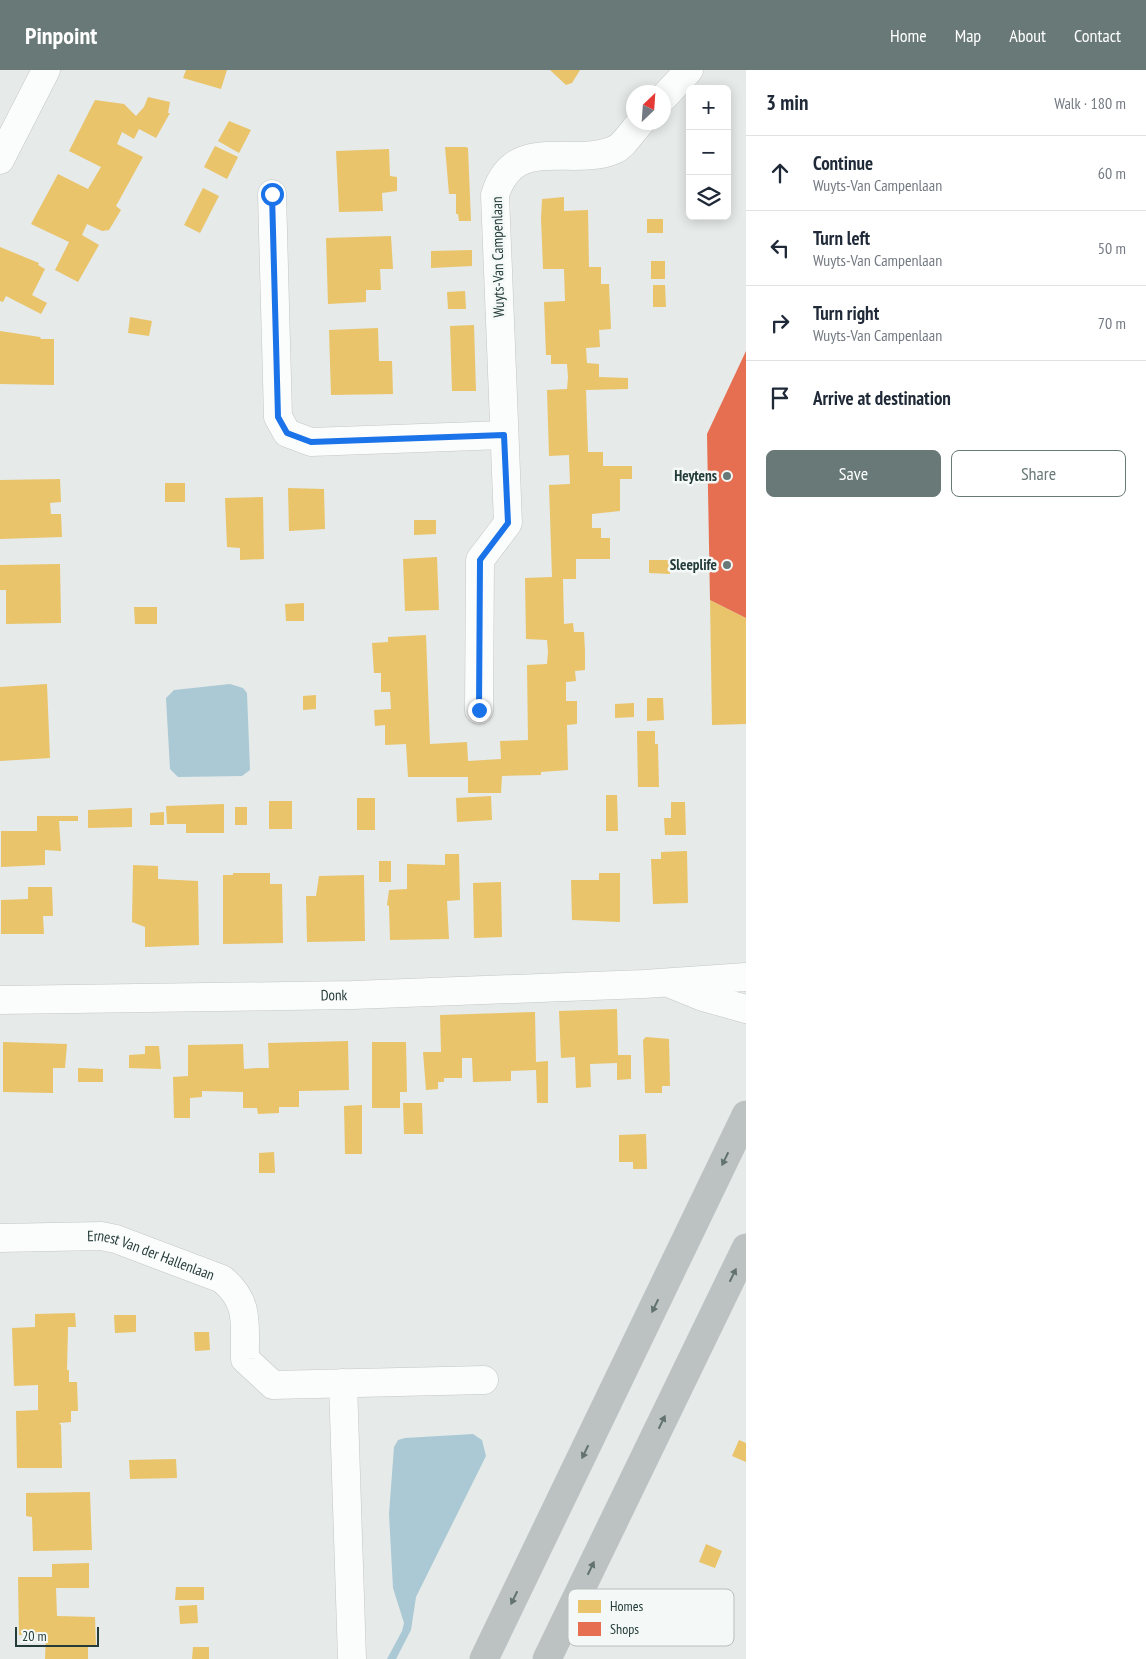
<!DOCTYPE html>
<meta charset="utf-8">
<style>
body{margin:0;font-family:"PT Sans Narrow",sans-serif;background:#f2f2f3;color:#1f2937}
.controls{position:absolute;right:15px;top:15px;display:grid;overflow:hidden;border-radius:8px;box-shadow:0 2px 12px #0003}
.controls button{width:45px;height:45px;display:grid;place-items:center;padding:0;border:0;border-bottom:1px solid #e0e1e3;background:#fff;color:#1f2937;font:25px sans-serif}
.compass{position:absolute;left:626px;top:15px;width:45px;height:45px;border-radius:50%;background:#fff;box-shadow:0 2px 12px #0003;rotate:25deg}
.scale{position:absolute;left:15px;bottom:12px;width:84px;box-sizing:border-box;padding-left:5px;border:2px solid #243c39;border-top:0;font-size:14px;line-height:18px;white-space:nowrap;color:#243c39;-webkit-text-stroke:4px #f4f9f7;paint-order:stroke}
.stop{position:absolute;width:15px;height:15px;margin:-11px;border:4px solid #1a73e8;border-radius:50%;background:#fff}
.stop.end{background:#1a73e8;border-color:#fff;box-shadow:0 1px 5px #0008}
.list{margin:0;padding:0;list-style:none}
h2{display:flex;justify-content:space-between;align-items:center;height:65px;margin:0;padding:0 20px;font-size:21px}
h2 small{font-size:16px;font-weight:400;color:#747a83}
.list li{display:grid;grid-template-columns:32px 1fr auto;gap:15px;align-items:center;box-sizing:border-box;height:75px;padding:0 20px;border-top:1px solid #e0e1e3}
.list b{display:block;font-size:19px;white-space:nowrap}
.list p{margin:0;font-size:16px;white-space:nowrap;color:#747a83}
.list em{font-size:16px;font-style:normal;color:#747a83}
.actions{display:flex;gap:10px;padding:15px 20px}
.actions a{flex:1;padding:11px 0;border:1px solid #687977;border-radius:8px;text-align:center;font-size:18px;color:#687977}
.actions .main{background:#687977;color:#fff}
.icon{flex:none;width:28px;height:28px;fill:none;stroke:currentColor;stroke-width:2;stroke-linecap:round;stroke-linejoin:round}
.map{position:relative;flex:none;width:746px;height:1589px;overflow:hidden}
header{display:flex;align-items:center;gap:30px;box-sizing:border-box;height:70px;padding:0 25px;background:#687977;color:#fff}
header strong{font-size:24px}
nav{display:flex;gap:28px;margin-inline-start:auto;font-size:18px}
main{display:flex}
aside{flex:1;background:#fff}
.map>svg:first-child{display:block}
.water{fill:#aac9d5}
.homes{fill:#e9c46a}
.shops{fill:#e76f51}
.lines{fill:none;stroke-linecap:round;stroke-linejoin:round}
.minor-casing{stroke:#c3c7c6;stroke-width:29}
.highway-casing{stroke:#c2c9c8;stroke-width:29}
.minor{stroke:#fbfcfc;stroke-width:28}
.highway{stroke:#bcc2c2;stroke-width:28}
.oneway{fill:#617270}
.route{stroke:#1a73e8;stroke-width:6}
.poi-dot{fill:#687977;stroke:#f4f9f7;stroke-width:2}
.labels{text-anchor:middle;stroke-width:5;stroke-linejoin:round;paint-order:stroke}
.street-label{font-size:15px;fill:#243c39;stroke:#f4f9f7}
.poi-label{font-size:15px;font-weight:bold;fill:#243c39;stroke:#f4f9f7;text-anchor:end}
.key{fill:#f4f9f7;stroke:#b6c0be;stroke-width:1}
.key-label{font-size:14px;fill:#243c39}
</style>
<header>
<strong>Pinpoint</strong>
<nav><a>Home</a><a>Map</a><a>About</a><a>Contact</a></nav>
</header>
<main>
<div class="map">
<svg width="746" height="1589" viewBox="0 0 746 1589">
<rect width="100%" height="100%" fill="#e6eae9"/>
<path class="water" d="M230 614 243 618 247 623 250 700 242 706 178 707 170 699 166 628 174 620Z
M473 1364 482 1370 486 1386 416 1527 411 1560 396 1589H387L402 1561 404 1553 393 1518 389 1444 394 1377 398 1370 405 1368Z"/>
<path class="homes" d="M186 0H227L221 19 183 8Z
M550 0H580L572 13 566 15Z
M148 27 170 32 168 43H170L156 68 139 59 134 69 122 62 117 74 143 87 116 136 121 140 109 160 102 161 87 154 82 165 99 175 78 212 55 200 69 172 31 154 58 104 88 119 101 97 69 81 95 30 124 34 136 46 144 37Z
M229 51 251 60 239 83 218 71Z
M215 76 238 87 227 109 204 97Z
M445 77H466L468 78 471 151H459L458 144H456V124H449Z
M389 79 390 106 397 107V121L382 123 383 141 339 142 336 81Z
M203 118 219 126 200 163 184 155Z
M564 127V141L588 140 589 197H601V214H609L611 259 599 260 600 277 586 278 587 293 599 294V307L628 308V319L586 320 588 382H603V396H632V409H620V441L592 444V458H601V468H610V489H576V509H563L564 554 573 553 574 562H584L585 581V600L575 601 576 611 566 612V631H577V654L567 655 568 700 541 702V705L502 706 501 723H468V707H408L406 674 385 675V655L375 656 374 640 391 639 390 622H381V603H374L372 573 388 572V567L426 565 430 674 467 672 468 691 501 689 500 671 528 670 527 595 547 594 548 582 547 570 526 569 525 508 552 507 549 415 570 414 569 385 549 386 547 320 567 319 568 307 567 294H551V285H546L544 232 565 231 564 199H543L541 148 542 129Z
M647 149H663V163H647Z
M391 166 393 199H380L381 220H366V232L328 234 326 168Z
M0 177 39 193 38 195 45 199 32 225 47 233 41 244 6 226 3 232 0 231Z
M472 180V196L431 198V181Z
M651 191H665V209H651Z
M653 215H665L666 237H653Z
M465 221 466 239H448L447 222Z
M130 247 152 251 149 266 128 263Z
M474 255 476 321H452L450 256Z
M378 258 379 291H392L393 324 331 325 329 260Z
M0 261 40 267 41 269H54V315L0 314Z
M60 409 61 432 50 433 51 444H61L62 467 0 469V410Z
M165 413H185V432H165Z
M288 418 324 419 325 459 289 461Z
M263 427 264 489 240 490V478L227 477 225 428Z
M414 450H436V464L414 465Z
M437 487 439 540 405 541 403 489Z
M649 490H670V504L649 503Z
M60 494 61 553 6 554V520H0V495Z
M710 530 746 548V654L712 655Z
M304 533V551H286L285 534Z
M134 537H157V554H135Z
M47 614 50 688 0 691V617Z
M316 625V639L303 640V626Z
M647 628H663L664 650 647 651Z
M634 633V647L615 648V634Z
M637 661H655V674H658L659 717H638Z
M606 725H617L618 761H606Z
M491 726 492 750 457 752 456 728Z
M357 728H375V760H357Z
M269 731H292V759H269Z
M671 732H685L686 765H665L664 748H671Z
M224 734V763H186V754H167L166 736Z
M235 737H247V755H235Z
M132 738V757L88 758V740Z
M164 742V755H150V743Z
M37 746H78V751H59L61 781 45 780V795L1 797V761H37Z
M687 781 688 833 653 834 651 789H661V782Z
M445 784H459L460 830 447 831 449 869 390 870 389 836 387 835 389 820 407 819V794L445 795Z
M379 791H391V812H379Z
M133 795 158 796V809L198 811 199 875 145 877V857L132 852Z
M233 803H270V814H282L283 873 223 874V805H233Z
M599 803H620V852L572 850 571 810H599Z
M364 805 365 871 307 872 306 826H316L319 806Z
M501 812 502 867 474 868 473 813Z
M28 817H52L53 846H43L44 864H1V830L28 829Z
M617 939 618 985H631V1009L617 1010V993L590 994 591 1017 576 1018 575 987 561 988 559 941Z
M535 942 536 992 548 991V1033H537L536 1000 511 1001V1011L473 1012 472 988H462V1008H444V1012H438V1019L426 1020 423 982H441L440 945Z
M646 967 669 969 670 1016H662V1023H645L643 970Z
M348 971 349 1020 299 1021V1037H279V1043L258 1044 257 1038H243V1022L202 1021V1027L190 1028V1048H174L173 1007 188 1006V975L243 974 244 999 257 998H269L268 973Z
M3 972 67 974 65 998H53V1023L3 1022Z
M372 972H406L407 1022H400V1038H372Z
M145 976H159L161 999 129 998V985L145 984Z
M78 998 103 999V1012H78Z
M403 1033H422L423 1064H404Z
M362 1035V1084H345L344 1036Z
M646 1064 647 1099H633V1092H619V1065Z
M274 1082 275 1103H259V1083Z
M75 1243 76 1257H68L67 1300H69V1312H77L78 1341H71V1352L59 1353 61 1355 62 1398H17L16 1341 38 1340V1315L14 1316 12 1258 35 1257V1244Z
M114 1245H136V1262L115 1263Z
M194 1262H209L210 1280 195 1281Z
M739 1370 746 1373V1392L732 1386Z
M176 1389 177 1408 130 1409 129 1390Z
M90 1422 92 1480 33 1481 32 1447 26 1446V1423Z
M706 1474 722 1481 715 1498 699 1492Z
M89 1493V1518H56L57 1546 95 1547 96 1576H88V1589H45L46 1565H19L18 1507H52V1494Z
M176 1517H204V1530H175Z
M197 1535 198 1553 180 1554 179 1536Z
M193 1577H209V1589H192Z"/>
<path class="shops" d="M746 281V548L710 530 707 364Z"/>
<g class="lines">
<g class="minor-casing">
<g id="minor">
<path d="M664 27 689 0"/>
<path d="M0 90 46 0"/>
<path d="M272 124 278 347 287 363 311 372 504 365"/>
<path d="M479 640 480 490 508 453 495 125C514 63 571 98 614 80 624 76 633 60 641 52"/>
<path d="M671 914 703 927 746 939"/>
<path id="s1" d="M0 930 353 925 644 914 746 907"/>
<path id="s2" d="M0 1168 101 1166 116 1169 222 1209C251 1233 244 1255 245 1289L273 1315 484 1310"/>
<path d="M343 1313 352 1589"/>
</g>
</g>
<g class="highway-casing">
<path id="highway" d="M484 1589 746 1045
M547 1589 746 1178"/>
</g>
<use href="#minor" class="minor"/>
<use href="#highway" class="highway"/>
</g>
<defs><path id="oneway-solid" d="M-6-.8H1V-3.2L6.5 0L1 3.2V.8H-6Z" transform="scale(1.25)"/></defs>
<g class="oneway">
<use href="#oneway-solid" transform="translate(725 1089) rotate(116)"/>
<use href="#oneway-solid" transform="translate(733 1205) rotate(-64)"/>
<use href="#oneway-solid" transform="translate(655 1236) rotate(116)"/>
<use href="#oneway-solid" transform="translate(662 1352) rotate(-64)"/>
<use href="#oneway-solid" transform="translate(585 1382) rotate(116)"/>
<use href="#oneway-solid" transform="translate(591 1498) rotate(-64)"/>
<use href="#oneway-solid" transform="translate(514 1528) rotate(116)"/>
</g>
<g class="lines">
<path class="route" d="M272 124 278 347 287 363 311 372 504 365 508 453 480 490 479 640"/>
</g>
<g class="poi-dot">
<circle cx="727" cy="406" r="5"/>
<circle cx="727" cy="495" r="5"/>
</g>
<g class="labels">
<g class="street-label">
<text transform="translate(498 187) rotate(-91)" y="5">Wuyts-Van Campenlaan</text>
<text dy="5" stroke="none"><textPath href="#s1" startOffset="334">Donk</textPath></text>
<text dy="5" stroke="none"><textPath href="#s2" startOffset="154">Ernest Van der Hallenlaan</textPath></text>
</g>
<g class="poi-label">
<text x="717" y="411">Heytens</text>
<text x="717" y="500">Sleeplife</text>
</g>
</g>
<rect x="568" y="1519" width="166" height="57" rx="8" class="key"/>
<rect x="578" y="1530" width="23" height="13" fill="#e9c46a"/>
<rect x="578" y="1552" width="23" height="14" fill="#e76f51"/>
<g class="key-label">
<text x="610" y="1541">Homes</text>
<text x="610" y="1564">Shops</text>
</g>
</svg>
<div class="controls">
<button>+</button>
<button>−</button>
<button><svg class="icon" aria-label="layers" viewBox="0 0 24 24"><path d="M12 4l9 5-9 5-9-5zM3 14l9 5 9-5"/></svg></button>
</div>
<svg class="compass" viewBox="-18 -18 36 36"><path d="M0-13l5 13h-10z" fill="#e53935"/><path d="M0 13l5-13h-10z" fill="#747a83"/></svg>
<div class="scale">20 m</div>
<div class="stop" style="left:272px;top:124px"></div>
<div class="stop end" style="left:479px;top:640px"></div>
</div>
<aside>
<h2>3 min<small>Walk · 180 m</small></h2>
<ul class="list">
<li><svg class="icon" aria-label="ahead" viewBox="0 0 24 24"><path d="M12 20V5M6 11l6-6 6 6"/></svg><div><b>Continue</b><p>Wuyts-Van Campenlaan</p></div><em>60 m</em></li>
<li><svg class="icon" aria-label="left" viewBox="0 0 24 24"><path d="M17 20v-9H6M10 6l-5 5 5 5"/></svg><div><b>Turn left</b><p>Wuyts-Van Campenlaan</p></div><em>50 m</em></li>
<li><svg class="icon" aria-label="right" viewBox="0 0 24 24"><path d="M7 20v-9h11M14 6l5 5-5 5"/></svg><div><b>Turn right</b><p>Wuyts-Van Campenlaan</p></div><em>70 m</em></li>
<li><svg class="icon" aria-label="arrive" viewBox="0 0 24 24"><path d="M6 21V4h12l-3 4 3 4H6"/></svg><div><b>Arrive at destination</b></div></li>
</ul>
<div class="actions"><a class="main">Save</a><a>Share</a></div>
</aside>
</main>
